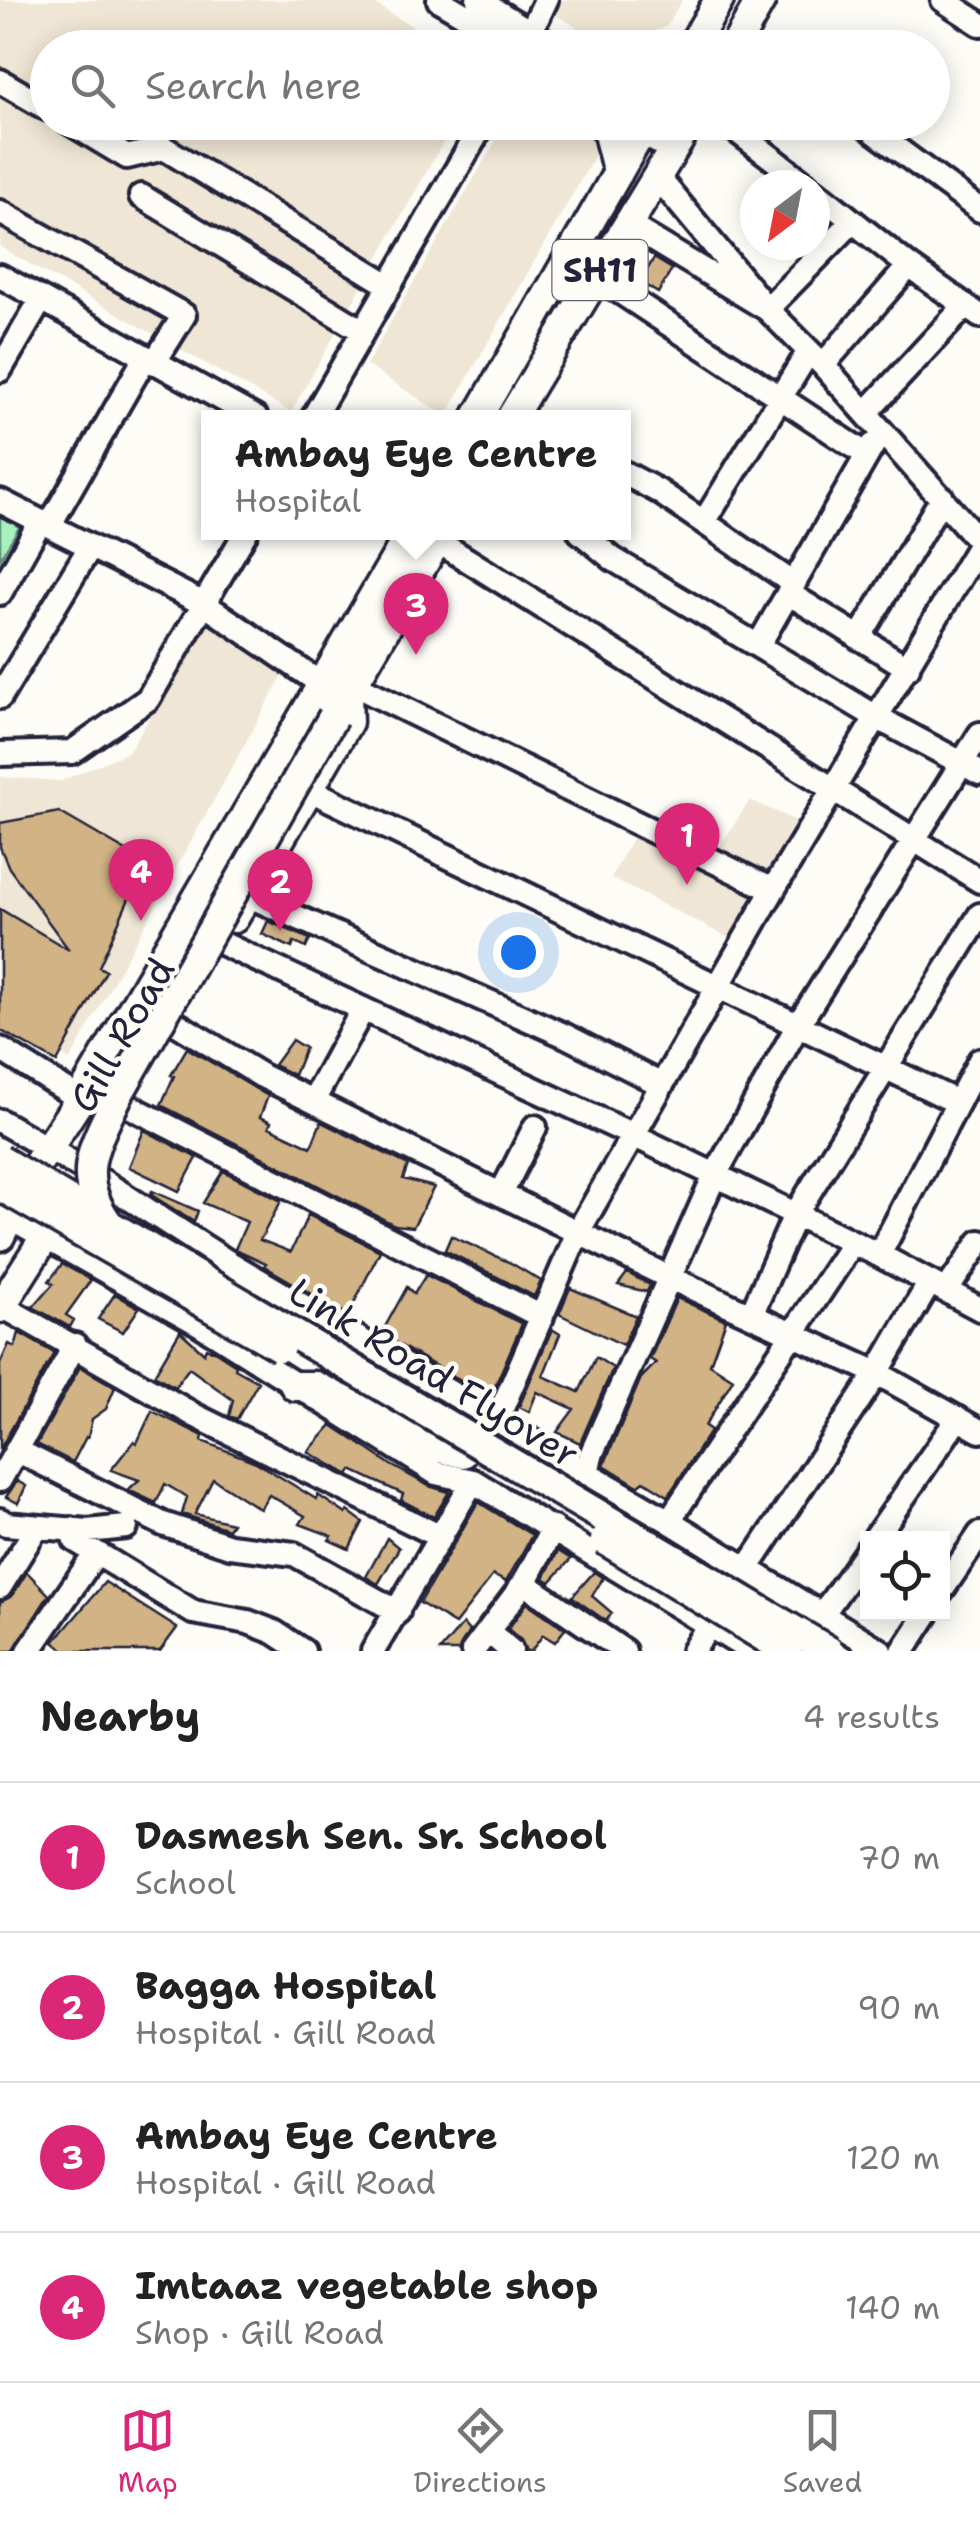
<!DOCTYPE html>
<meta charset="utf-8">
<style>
body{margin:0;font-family:"Shantell Sans",sans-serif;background:#f6f6f6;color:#222}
.controls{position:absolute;right:30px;bottom:30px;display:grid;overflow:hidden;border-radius:0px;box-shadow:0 5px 25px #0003}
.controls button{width:90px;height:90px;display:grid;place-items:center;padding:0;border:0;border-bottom:2px solid #e0e0e0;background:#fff;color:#222;font:50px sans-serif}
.compass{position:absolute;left:740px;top:170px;width:90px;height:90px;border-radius:50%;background:#fff;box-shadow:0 5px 25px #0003;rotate:212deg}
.you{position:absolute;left:518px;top:952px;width:35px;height:35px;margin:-25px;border:8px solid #fff;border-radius:50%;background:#1a73e8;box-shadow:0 0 0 15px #1a73e833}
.badge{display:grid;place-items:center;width:65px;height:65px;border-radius:50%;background:#db2777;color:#fff;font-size:32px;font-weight:700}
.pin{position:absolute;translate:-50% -82px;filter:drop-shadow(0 2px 5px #0008)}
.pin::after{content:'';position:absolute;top:52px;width:35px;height:30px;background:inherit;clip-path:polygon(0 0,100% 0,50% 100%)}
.popup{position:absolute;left:201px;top:410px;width:430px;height:130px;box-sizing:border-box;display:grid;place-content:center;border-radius:0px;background:#fff;filter:drop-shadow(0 2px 8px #0005);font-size:32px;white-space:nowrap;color:#767676}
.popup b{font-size:38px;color:#222}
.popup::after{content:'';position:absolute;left:50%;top:100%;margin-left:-20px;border:20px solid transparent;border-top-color:#fff}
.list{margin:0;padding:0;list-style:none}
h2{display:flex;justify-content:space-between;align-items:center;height:130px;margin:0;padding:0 40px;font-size:42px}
h2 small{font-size:32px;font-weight:400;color:#767676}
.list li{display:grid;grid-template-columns:65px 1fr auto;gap:30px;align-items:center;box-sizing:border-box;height:150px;padding:0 40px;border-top:2px solid #e0e0e0}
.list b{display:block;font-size:38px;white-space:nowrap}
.list p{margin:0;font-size:32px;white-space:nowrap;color:#767676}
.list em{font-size:32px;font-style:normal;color:#767676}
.icon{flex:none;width:55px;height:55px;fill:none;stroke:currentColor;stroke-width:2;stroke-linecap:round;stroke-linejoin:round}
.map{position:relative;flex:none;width:980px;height:1651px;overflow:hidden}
.search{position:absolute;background:#fff;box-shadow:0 5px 25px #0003;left:30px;right:30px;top:30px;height:110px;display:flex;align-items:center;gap:25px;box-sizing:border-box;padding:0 35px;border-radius:55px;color:#767676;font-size:38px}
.sheet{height:730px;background:#fff}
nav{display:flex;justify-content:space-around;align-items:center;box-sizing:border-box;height:140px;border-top:2px solid #e0e0e0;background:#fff;font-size:28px;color:#767676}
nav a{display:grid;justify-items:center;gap:5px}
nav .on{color:#db2777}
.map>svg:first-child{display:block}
.built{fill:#f0e6d5}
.green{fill:#a7f1bf;stroke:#648a7d;stroke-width:2.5}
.building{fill:#d1b385;stroke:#22223b;stroke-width:2.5}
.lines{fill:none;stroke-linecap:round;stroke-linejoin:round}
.minor-casing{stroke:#22223b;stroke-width:30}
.major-casing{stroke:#22223b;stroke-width:35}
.minor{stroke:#fdfcf7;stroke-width:22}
.major{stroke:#fdfcf7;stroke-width:28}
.major-bridge-casing{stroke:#22223b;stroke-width:35;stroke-linecap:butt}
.major-bridge{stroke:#fdfcf7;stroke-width:28}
.labels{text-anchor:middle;stroke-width:9;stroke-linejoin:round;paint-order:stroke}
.shield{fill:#fdfcf7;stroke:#646373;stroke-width:2.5}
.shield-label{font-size:35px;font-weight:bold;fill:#22223b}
.street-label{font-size:38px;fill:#22223b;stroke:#fdfcf7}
</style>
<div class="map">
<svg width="980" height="1651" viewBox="0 0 980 1651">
<rect width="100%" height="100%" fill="#fdfcf7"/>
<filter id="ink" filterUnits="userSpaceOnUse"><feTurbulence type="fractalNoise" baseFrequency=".01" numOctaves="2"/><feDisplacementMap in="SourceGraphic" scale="20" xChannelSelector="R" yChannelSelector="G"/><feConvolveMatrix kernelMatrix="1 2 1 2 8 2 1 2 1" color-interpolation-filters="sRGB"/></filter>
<g filter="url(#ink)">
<path class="built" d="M0 0H368L447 47 48 48V122L454 123 291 412 0 247Z
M531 0H682L667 26 616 48 610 47Z
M506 123H573L603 141 446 416 366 365Z
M213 618 288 666 70 1060 0 1018V777L61 781 128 752Z
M750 800 807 826 774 879 716 853Z
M637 829 763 892 735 941 611 878Z"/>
<path class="green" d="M0 516 20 526 0 559Z"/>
<path class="building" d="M654 258 672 269 658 293 640 282Z
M59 812 145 862 99 967 106 971 57 1062 0 1030V909L69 950 9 868 0 847V823Z
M268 921 310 939 306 948 294 942 292 948 262 934Z
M292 1040 305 1048 294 1075 274 1065Z
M187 1048 268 1096 260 1117 271 1122 269 1127 311 1147 321 1122 408 1165 403 1179 434 1187 413 1227 395 1225 161 1105 174 1076 171 1075Z
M144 1130 197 1158 179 1191 129 1167Z
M223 1171 281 1201 260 1240 291 1252 308 1215 380 1251 348 1315 264 1266 266 1263 235 1249 247 1222 203 1203Z
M152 1191 198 1211 194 1222 150 1194Z
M451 1236 511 1263 541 1281 534 1296 445 1250Z
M62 1264 91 1280 66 1315 74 1320 70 1327 33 1307 53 1284 49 1281Z
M627 1273 650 1285 647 1292 618 1285Z
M426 1275 522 1324 492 1393 482 1384 478 1391 381 1334 407 1287 414 1294Z
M570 1288 636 1316 623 1345 559 1314Z
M115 1294 139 1308 123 1332 98 1319Z
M677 1298 726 1320 710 1364 733 1379 705 1426 711 1430 668 1496 644 1481 638 1486 604 1465 641 1378 656 1363 650 1359Z
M552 1329 560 1334 543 1376 579 1392 596 1357 613 1368 580 1443 557 1432 574 1409 537 1392 529 1412 519 1407Z
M180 1331 204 1353 206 1348 216 1352 236 1365 235 1369 258 1382 237 1419 229 1416 233 1400 189 1368 175 1387 154 1375Z
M19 1333 54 1353 0 1449V1364L9 1344 15 1347Z
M80 1367 115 1387 106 1409 92 1419 88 1438 86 1437 73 1462 37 1444Z
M152 1411 203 1436 202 1441 256 1462 316 1499 318 1495 346 1514 348 1511 363 1522 349 1549 329 1540 332 1536 300 1524 305 1516 269 1495 260 1509 213 1479 195 1514 232 1523 228 1529 182 1514 187 1497 165 1484 156 1503 128 1490 139 1480 111 1470 134 1441 137 1443Z
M332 1425 391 1465 429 1486 449 1492 434 1517 401 1500 403 1494 352 1470 349 1475 308 1452Z
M17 1481 26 1486 18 1503 6 1497Z
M478 1502 532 1535 506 1582 493 1575 455 1624 420 1603Z
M387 1538 399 1548 378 1584 366 1577Z
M558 1551 571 1559 550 1582 544 1578Z
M27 1572 49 1595 13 1651H0V1602L12 1596Z
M594 1572 603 1578 592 1596 612 1613 606 1621 572 1597Z
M105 1582 177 1628 160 1651H65L54 1642Z
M527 1603 565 1629 555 1642 543 1635 531 1651H526L521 1640 508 1629Z
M463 1624 469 1631 458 1651H440Z"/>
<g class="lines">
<g class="minor-casing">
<path id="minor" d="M439 0 520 48
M478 0 557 48
M943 0 980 24
M525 44 546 0
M0 81 48 109
M69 122 127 157 164 148 389 285
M623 122 673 151
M725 122 807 185
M861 122 980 210
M656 175 767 309 823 365 980 542
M815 191 909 266
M141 196 363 331
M0 212 184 315 154 363
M627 224 767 309 853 221
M0 276 256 418
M596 276 867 455
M823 365 909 266 980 316
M0 370 41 300
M866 413 965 306
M313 418 484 122
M624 473 658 491 794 584
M0 501 204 604 323 685
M704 522 809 351
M49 526 145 358
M580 532 613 559 878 718 980 773
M437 541 980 881
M0 593 40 522
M788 593 908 668
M859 638 942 498
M758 646 873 445
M355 685 773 890
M0 697 90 547
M0 754 72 752 148 699 246 532
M310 790 957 1102
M247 895 566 1036 662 1085
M219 942 633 1135 879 1255 980 1309
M174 1022 262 1076 668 1277 877 1373 980 1431
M0 1049 80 1099
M313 1101 363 1009
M125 1104 542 1317
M0 1121 87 1171 228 1262 669 1521 881 1651
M501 1194 535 1127
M0 1212 201 1325 436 1473 473 1481 751 1651
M879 1255 980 1060
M946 1291 980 1242
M2 1306 196 1416 441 1537
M751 1315 795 1215 980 915
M497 1420 578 1232 773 890 980 544
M18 1451 163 1524 230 1546 294 1554 398 1612
M587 1473 591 1455 714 1177 798 1025 980 734
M0 1480 75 1345
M0 1520 6 1524 88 1531 126 1527
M669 1521 852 1244
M71 1529 75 1540 193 1612 248 1622 274 1632 303 1651
M875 1538 958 1418
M747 1569 877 1373 930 1282
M524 1583 624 1651
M0 1587 37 1527
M942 1590 980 1534
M822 1615 868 1549
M489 1632 511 1651
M29 1651 96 1553
M373 1651 473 1481
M473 1651 524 1583 553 1528
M693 1651 708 1626
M903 1651 927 1614"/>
</g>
<g class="major-casing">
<path id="major" d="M691 48 719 0
M734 48 761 0
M605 122 618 173
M477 418 647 122
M511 418 690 122
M339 708 442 532
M234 918 348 722 347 695
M0 1236 33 1171 80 1099 411 532
M0 1308 68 1201
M295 1386H315L436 1447 463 1453"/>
</g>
<use href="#minor" class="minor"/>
<use href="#major" class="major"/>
<g class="major-bridge-casing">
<path id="major-bridge" d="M0 1160 829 1651
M0 1186 280 1347
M108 1223C72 1174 97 1141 119 1093L333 717
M605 1540 787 1651"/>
</g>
<use href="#major-bridge" class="major-bridge"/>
</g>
</g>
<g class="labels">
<rect class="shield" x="552.5" y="240" width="95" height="60" rx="8"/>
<g class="shield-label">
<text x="600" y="282">SH11</text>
</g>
<g class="street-label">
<text transform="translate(122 1035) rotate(-60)" y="13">Gill Road</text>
<text transform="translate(434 1373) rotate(31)" y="13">Link Road Flyover</text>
</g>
</g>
</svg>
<div class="controls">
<button><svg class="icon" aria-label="locate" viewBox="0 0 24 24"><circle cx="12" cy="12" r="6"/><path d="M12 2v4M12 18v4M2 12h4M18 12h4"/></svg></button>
</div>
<svg class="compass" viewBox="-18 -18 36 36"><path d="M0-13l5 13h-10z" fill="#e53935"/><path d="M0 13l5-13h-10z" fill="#767676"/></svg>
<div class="you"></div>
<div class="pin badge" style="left:687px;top:885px">1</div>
<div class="pin badge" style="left:280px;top:931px">2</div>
<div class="pin badge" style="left:416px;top:655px">3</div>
<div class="popup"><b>Ambay Eye Centre</b>Hospital</div>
<div class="pin badge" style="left:141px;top:921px">4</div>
<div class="search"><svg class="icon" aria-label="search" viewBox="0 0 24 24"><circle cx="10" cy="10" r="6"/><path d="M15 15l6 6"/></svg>Search here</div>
</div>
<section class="sheet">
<h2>Nearby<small>4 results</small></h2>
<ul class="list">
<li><span class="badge">1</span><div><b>Dasmesh Sen. Sr. School</b><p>School</p></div><em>70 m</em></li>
<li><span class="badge">2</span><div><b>Bagga Hospital</b><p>Hospital · Gill Road</p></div><em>90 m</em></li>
<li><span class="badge">3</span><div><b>Ambay Eye Centre</b><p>Hospital · Gill Road</p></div><em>120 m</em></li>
<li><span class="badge">4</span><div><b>Imtaaz vegetable shop</b><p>Shop · Gill Road</p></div><em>140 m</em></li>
</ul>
</section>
<nav>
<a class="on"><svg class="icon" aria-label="map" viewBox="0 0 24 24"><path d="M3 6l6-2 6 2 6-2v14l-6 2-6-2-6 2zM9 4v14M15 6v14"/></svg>Map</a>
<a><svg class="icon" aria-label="directions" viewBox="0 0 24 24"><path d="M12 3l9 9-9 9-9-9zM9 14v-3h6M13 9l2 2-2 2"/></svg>Directions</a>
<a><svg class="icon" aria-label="saved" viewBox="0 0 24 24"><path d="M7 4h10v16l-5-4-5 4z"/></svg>Saved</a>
</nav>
